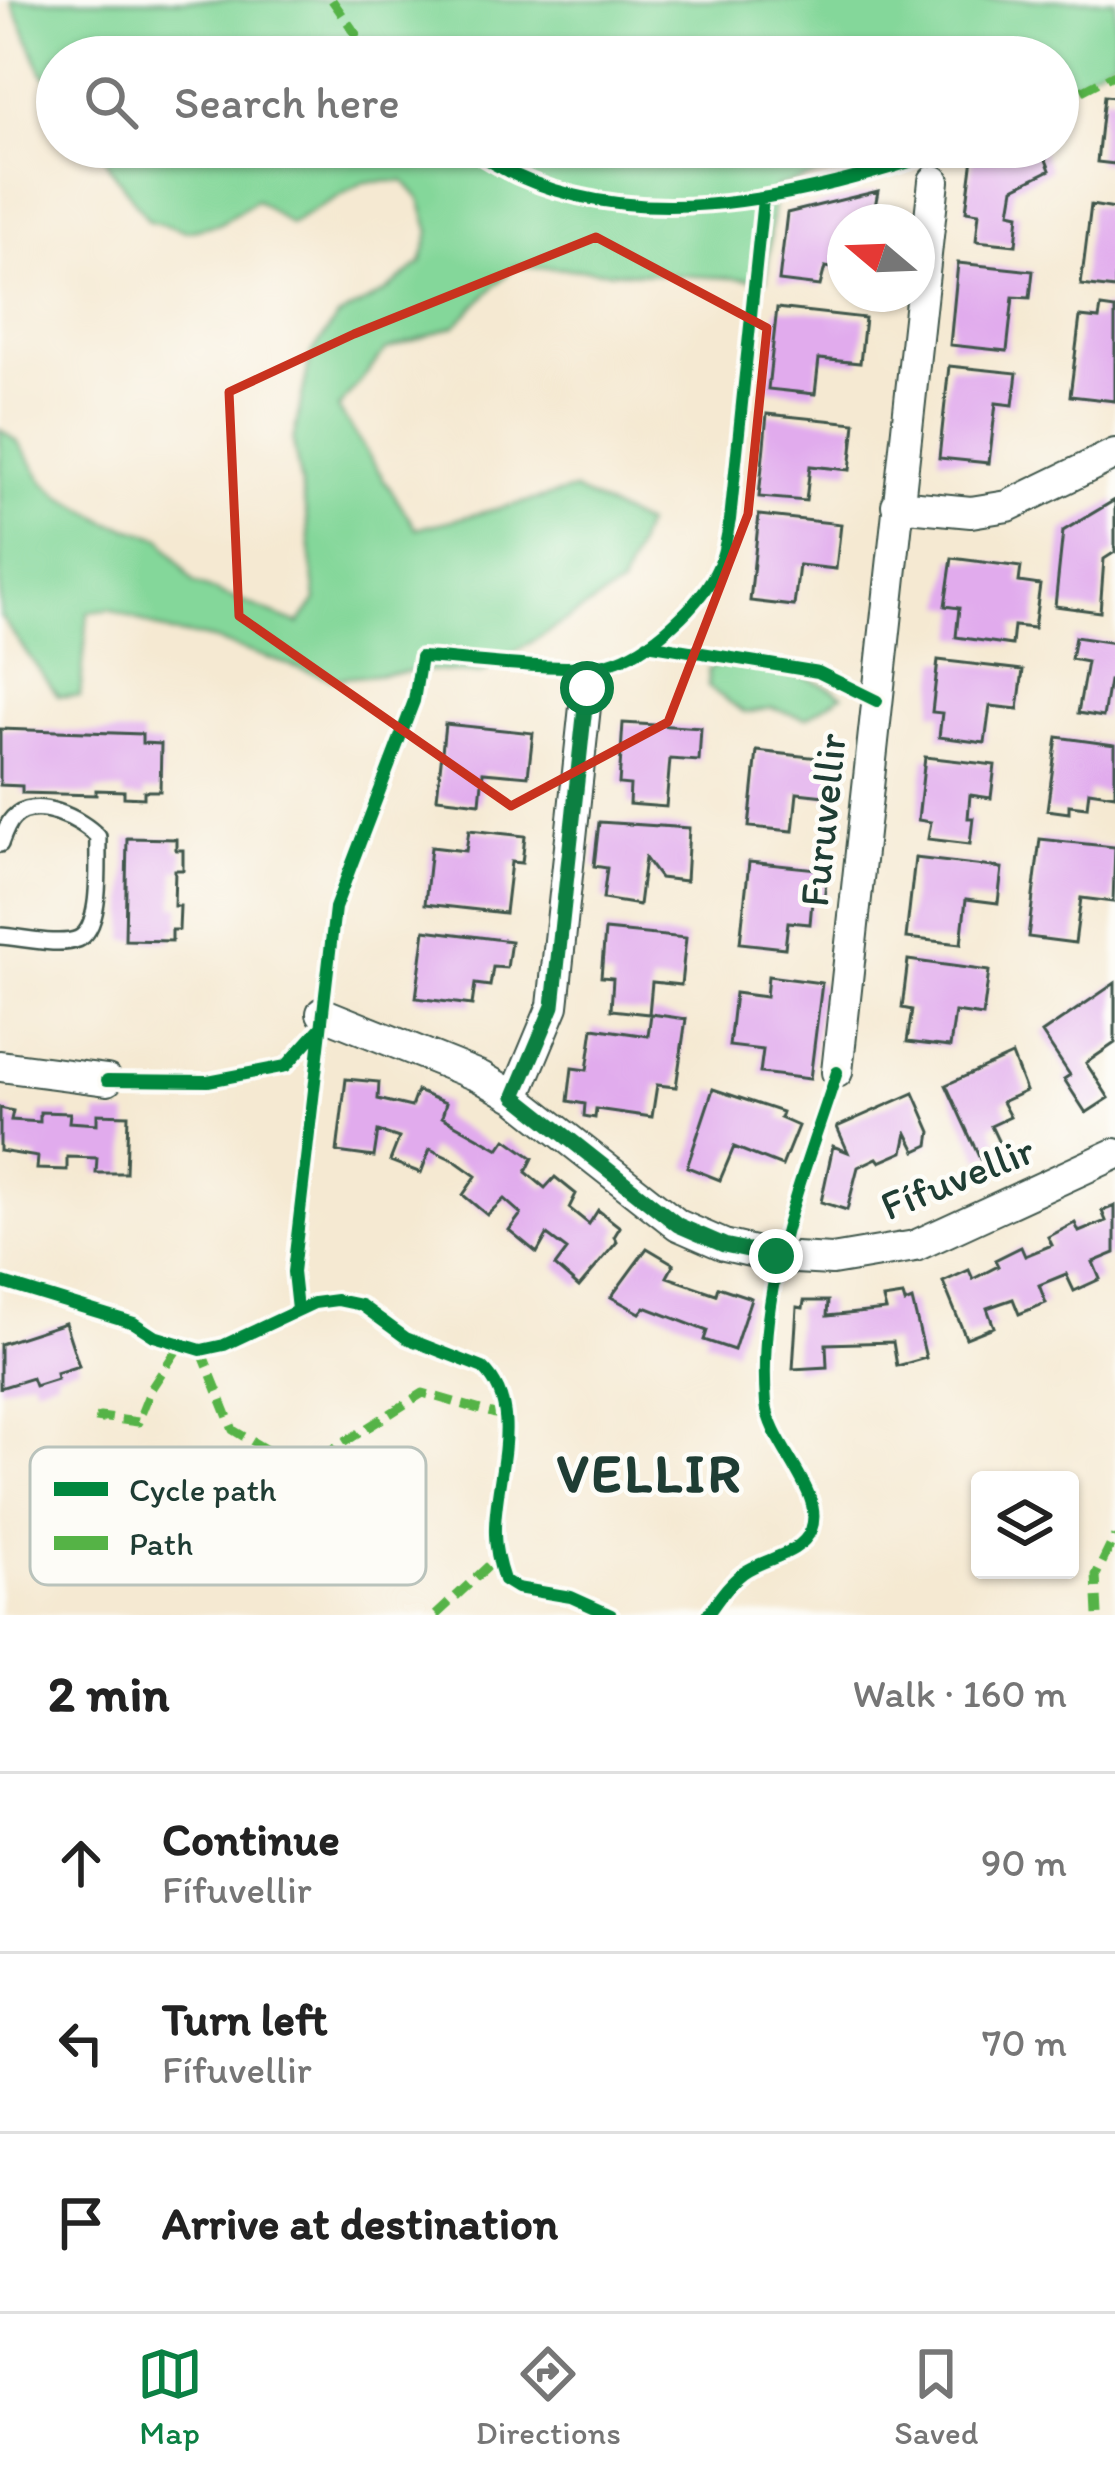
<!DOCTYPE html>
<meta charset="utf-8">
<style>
body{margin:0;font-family:Itim,sans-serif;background:#f2f2f2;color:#222}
.controls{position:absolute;right:36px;bottom:36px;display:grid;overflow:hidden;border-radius:12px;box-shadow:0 3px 9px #0004}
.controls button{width:108px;height:108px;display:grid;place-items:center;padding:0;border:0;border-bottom:3px solid #e0e0e0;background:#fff;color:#222;font:60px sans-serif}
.compass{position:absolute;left:827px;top:204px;width:108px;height:108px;border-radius:50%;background:#fff;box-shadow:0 3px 9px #0004;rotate:289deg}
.stop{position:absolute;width:36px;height:36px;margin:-27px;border:9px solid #0b8043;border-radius:50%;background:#fff}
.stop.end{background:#0b8043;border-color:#fff;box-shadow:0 3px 12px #0008}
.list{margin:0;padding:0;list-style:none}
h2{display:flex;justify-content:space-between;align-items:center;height:156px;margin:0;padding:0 48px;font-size:51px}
h2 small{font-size:39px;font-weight:400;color:#767676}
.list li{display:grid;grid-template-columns:78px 1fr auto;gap:36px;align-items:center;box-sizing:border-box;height:180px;padding:0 48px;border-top:3px solid #e0e0e0}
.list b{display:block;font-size:45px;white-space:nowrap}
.list p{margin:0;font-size:39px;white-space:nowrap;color:#767676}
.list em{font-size:39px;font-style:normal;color:#767676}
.icon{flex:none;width:66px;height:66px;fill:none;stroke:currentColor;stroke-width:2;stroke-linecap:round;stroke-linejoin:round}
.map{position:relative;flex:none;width:1115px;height:1615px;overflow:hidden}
.search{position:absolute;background:#fff;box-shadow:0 3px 9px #0004;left:36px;right:36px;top:36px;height:132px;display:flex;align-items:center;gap:30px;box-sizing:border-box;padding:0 42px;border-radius:66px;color:#767676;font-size:45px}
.sheet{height:696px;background:#fff}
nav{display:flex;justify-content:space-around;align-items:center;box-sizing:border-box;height:168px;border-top:3px solid #e0e0e0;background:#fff;font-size:33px;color:#767676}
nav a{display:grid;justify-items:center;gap:6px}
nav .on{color:#0b8043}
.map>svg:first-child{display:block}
.green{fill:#84d79a;stroke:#528a67;stroke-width:3}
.building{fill:#e1abed}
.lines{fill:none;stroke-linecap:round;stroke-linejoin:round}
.lane-casing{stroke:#3f574c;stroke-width:20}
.street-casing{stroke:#3f574c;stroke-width:34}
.lane{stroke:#fff;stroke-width:15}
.street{stroke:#fff;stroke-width:30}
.quiet{stroke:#55b346;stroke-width:9;stroke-dasharray:18 9;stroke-linecap:butt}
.cycleway-casing{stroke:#fdfcf7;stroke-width:20}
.cycleway{stroke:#00873e;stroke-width:12}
.route{stroke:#0b8043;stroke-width:15}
.marked{fill:none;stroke:#c8321e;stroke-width:9;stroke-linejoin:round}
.labels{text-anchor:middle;stroke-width:9;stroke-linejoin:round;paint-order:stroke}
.street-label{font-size:42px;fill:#1f3d34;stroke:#fdfcf7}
.district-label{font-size:54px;font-weight:bold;letter-spacing:3px;fill:#1f3d34;stroke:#fdfcf7}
.key{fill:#fdfcf7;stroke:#bac3bc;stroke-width:3}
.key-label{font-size:33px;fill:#1f3d34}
</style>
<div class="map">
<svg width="1115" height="1615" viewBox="0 0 1115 1615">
<rect width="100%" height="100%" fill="#fdfcf7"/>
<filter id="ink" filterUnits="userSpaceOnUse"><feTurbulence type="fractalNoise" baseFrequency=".00833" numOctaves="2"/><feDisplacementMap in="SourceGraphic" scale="24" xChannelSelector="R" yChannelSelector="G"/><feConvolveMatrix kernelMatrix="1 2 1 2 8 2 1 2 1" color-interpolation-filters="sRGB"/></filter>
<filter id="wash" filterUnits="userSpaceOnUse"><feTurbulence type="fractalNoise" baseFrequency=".004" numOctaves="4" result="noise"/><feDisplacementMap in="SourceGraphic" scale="48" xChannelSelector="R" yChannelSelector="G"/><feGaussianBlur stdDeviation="2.7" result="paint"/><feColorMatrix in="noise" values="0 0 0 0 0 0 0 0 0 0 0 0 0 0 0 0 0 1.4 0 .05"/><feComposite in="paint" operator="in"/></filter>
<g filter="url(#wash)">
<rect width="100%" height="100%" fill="#f5e9d2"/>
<path class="green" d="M11 0H1115V58L1058 91V57H57V87L42 72Z
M103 147H921L775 187 766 280 515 266 455 326 386 350 338 408 416 529 574 490 645 525 621 586 480 674 427 670 332 679 204 637 171 633 111 609 88 612 80 696H58L0 616V429L19 443 44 482 62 497 110 523 161 538 194 583 299 624 316 600 306 513 293 441 311 354 338 317 385 292 421 263 430 232 420 199 404 181 364 182 290 224 256 200 219 224 187 231 149 221 109 166Z
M729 661C770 668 806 672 842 695L806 718 771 708 745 713 708 687V669Z"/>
<g id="blocks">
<path class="building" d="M1104 96 1115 97V164L1097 162Z
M999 147H1041L1050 170 1014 188 1010 212 1019 214 1016 245 976 241 979 213 966 211 973 158Z
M878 191 872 222H845V270L825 267 820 286 779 281 787 213Z
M1091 205 1115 209V289L1081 285Z
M958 263 1033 271 1030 298 1013 297 1007 351 950 345Z
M1101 307 1115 309V401L1070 396 1080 317 1099 319Z
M777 308 865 318 860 363 819 359 815 394 768 389Z
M949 366 1017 373 1013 405 996 403 989 463 939 458Z
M767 414 855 423 850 470 810 466 806 501 759 497Z
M1115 500V552L1104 559 1100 612 1055 606 1063 531Z
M759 515 841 524 836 569 799 565 794 606 750 601Z
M952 558 1021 567 1019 582 1040 585 1034 628 1014 626 1012 645 956 637 959 608 945 606Z
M1075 637 1115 643V682L1109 681 1103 717 1078 713 1087 662 1071 659Z
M938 660 1023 670 1018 709 990 706 985 743 939 737 942 713 932 712Z
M623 723 701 728 699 761 670 759 666 807 629 804 630 785 619 784Z
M445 724 533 733 528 776 483 772 480 803 437 798Z
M0 729 142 734V743L161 744 160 791H144V798L124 797V791L96 790V795L22 793V786L0 785Z
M1057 737 1115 745V795L1089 791 1087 807 1069 805V813L1047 810Z
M757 751 837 760 834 797 797 793 793 831 749 827Z
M925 757 995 765 991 798 970 795 968 818H973L970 844 928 839 931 822 918 820Z
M599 822 689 828 686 881 660 878 645 858 639 905 603 899 607 868 594 866Z
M469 830 525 836 522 863 511 862 505 913 425 904 431 847 466 851Z
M127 838 176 839V850H183V870H175L174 906H180L179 930H172V941L125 940Z
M1040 839 1115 847 1113 902 1081 898 1075 943 1028 937Z
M915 858 1002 868 998 903 966 899 961 944 906 938Z
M749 862 827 870 824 902 812 901 810 924 788 922 785 948 740 943Z
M425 930 511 941 507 968 493 967 490 986 475 984 472 1005 416 998Z
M605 930 686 938 681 985 652 982 649 1014 611 1010 613 978 601 977Z
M908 960 989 971 983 1016 955 1012 950 1047 907 1042 912 1010 902 1008Z
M768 976 822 983 810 1079 760 1073 763 1050 729 1046 735 993 766 997Z
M1115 983V1043L1086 1063 1109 1098 1086 1113 1064 1079 1070 1075 1042 1033Z
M651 1014 686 1019 676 1087 657 1085 652 1117 596 1109 595 1118 584 1116 585 1104 568 1101 572 1068 587 1070 593 1028 648 1036Z
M1012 1055 1026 1091 1002 1102 1010 1117 991 1126 1002 1149 980 1159 946 1085Z
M346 1079 379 1082 378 1099 411 1107 417 1091 446 1103 442 1117 499 1149 506 1139 533 1158 526 1172 545 1188 555 1177 576 1194 569 1208 589 1224 598 1210 620 1227 614 1237 617 1242 579 1287 555 1266 567 1250 547 1235 537 1253 509 1230 521 1214 504 1199 487 1215 463 1195 476 1176 455 1161 430 1149 421 1173 390 1161 399 1138 378 1131 374 1157 337 1152Z
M713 1089 782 1112 780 1118 798 1126 782 1166 734 1147 720 1180 687 1167Z
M914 1093 931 1132 929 1145 916 1151 907 1133 903 1152 880 1162 877 1158 858 1167 847 1210 821 1202 833 1146 848 1152 837 1127Z
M0 1108 13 1111 11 1120 40 1122V1112L70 1113 69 1122 97 1124V1114L128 1115 126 1173H96L97 1158 67 1157V1170L37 1169 38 1157 0 1151Z
M1115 1206V1253L1093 1262 1100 1279 1074 1291 1066 1274 1039 1285 1046 1303 1019 1314 1013 1299 987 1308 994 1327 966 1338 943 1282 969 1270 973 1279 998 1266 995 1260 1021 1247 1025 1256 1052 1245 1048 1237 1075 1223 1079 1232 1106 1221 1102 1211Z
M647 1248 674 1264 667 1277 716 1294 718 1287 751 1298 734 1350 704 1340 707 1331 645 1307 640 1313 611 1297Z
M903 1296 905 1303 912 1300 926 1358 897 1366 893 1342 826 1344 827 1367 793 1369 797 1307 803 1308 804 1301H828L827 1316 886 1310 883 1299Z
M65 1323 79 1366 56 1373 57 1379 35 1386 32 1378 0 1388V1344Z"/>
</g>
</g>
<g filter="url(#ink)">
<use href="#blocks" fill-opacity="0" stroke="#3f574c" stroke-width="3"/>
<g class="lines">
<g class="lane-casing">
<path id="lane" d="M0 844C3 836 7 824 13 818 34 795 82 819 98 837 97 862 103 928 78 939 59 947 21 937 0 936"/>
</g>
<g class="street-casing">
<path id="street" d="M897 505 971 512 1008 506 1115 454
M322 1013 481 1077 515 1097 678 1225 724 1245 776 1257 832 1260 915 1246 1115 1154
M0 1066 107 1080
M837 1072 934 181
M515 1097 553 1006 587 688"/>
</g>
<use href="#lane" class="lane"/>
<use href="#street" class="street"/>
<path class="quiet" d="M332 0 372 57
M1058 103 1115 74
M201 1350 233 1430 300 1470 423 1393 505 1417
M99 1423 100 1417 138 1422 151 1389 180 1345
M436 1615 497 1558
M1098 1615 1096 1575 1115 1536"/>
<g class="cycleway-casing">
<path id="cycleway" d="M467 147C613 250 803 197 957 147
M647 644 818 672 877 701
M107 1080 208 1081 286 1066 320 1028
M0 1282 134 1323 154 1336 201 1350 224 1345 314 1303 337 1300 361 1305 406 1338 483 1368C527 1410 493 1481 495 1534 495 1550 499 1565 504 1580L517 1588 571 1597 611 1615
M297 1310 293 1272 335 908 414 701 421 657C468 659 567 674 609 663 650 652 702 604 719 565 725 552 727 534 730 520L763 199
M707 1615C718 1600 728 1584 743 1573 763 1558 800 1556 811 1530 826 1492 769 1445 766 1403 757 1285 801 1183 837 1072"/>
</g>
<use href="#cycleway" class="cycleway"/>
</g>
</g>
<g class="lines" filter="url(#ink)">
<path class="route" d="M587 688 553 1006 515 1096 678 1225 724 1245 776 1256"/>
</g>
<path class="marked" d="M596 237 767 328 748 514 668 722 511 806 239 616 229 392 354 334Z"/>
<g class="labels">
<g class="street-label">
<text transform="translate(822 820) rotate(-84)" y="15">Furuvellir</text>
<text transform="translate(957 1177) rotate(-22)" y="15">Fífuvellir</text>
</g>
<g class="district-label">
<text x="650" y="1492">VELLIR</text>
</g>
</g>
<rect x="30" y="1447" width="396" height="138" rx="18" class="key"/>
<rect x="54" y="1482" width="54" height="14" fill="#00873e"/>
<rect x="54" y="1536" width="54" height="14" fill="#55b346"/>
<g class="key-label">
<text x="129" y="1501">Cycle path</text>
<text x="129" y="1555">Path</text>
</g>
</svg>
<div class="controls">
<button><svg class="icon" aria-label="layers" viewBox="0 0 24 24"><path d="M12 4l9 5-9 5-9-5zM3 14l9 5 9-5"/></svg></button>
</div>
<svg class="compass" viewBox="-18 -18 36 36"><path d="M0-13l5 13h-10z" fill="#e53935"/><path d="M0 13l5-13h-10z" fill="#767676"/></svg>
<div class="stop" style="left:587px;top:688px"></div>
<div class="stop end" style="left:776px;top:1256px"></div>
<div class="search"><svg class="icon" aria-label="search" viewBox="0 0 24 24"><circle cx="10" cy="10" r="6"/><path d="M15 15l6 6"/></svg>Search here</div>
</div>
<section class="sheet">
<h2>2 min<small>Walk · 160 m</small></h2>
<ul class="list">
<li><svg class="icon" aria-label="ahead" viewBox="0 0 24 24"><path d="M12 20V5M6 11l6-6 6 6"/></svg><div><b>Continue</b><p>Fífuvellir</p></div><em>90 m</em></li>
<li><svg class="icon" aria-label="left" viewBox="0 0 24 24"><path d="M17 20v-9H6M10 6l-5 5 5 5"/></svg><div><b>Turn left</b><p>Fífuvellir</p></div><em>70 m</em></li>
<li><svg class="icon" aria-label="arrive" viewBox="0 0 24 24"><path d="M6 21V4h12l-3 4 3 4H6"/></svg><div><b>Arrive at destination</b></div></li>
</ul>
</section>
<nav>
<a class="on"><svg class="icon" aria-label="map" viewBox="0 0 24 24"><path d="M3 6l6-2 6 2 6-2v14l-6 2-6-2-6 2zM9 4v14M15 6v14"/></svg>Map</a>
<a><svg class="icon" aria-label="directions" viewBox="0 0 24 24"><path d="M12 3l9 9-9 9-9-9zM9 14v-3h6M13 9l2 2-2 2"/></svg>Directions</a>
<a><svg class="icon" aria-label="saved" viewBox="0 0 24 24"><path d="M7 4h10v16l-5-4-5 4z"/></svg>Saved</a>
</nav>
